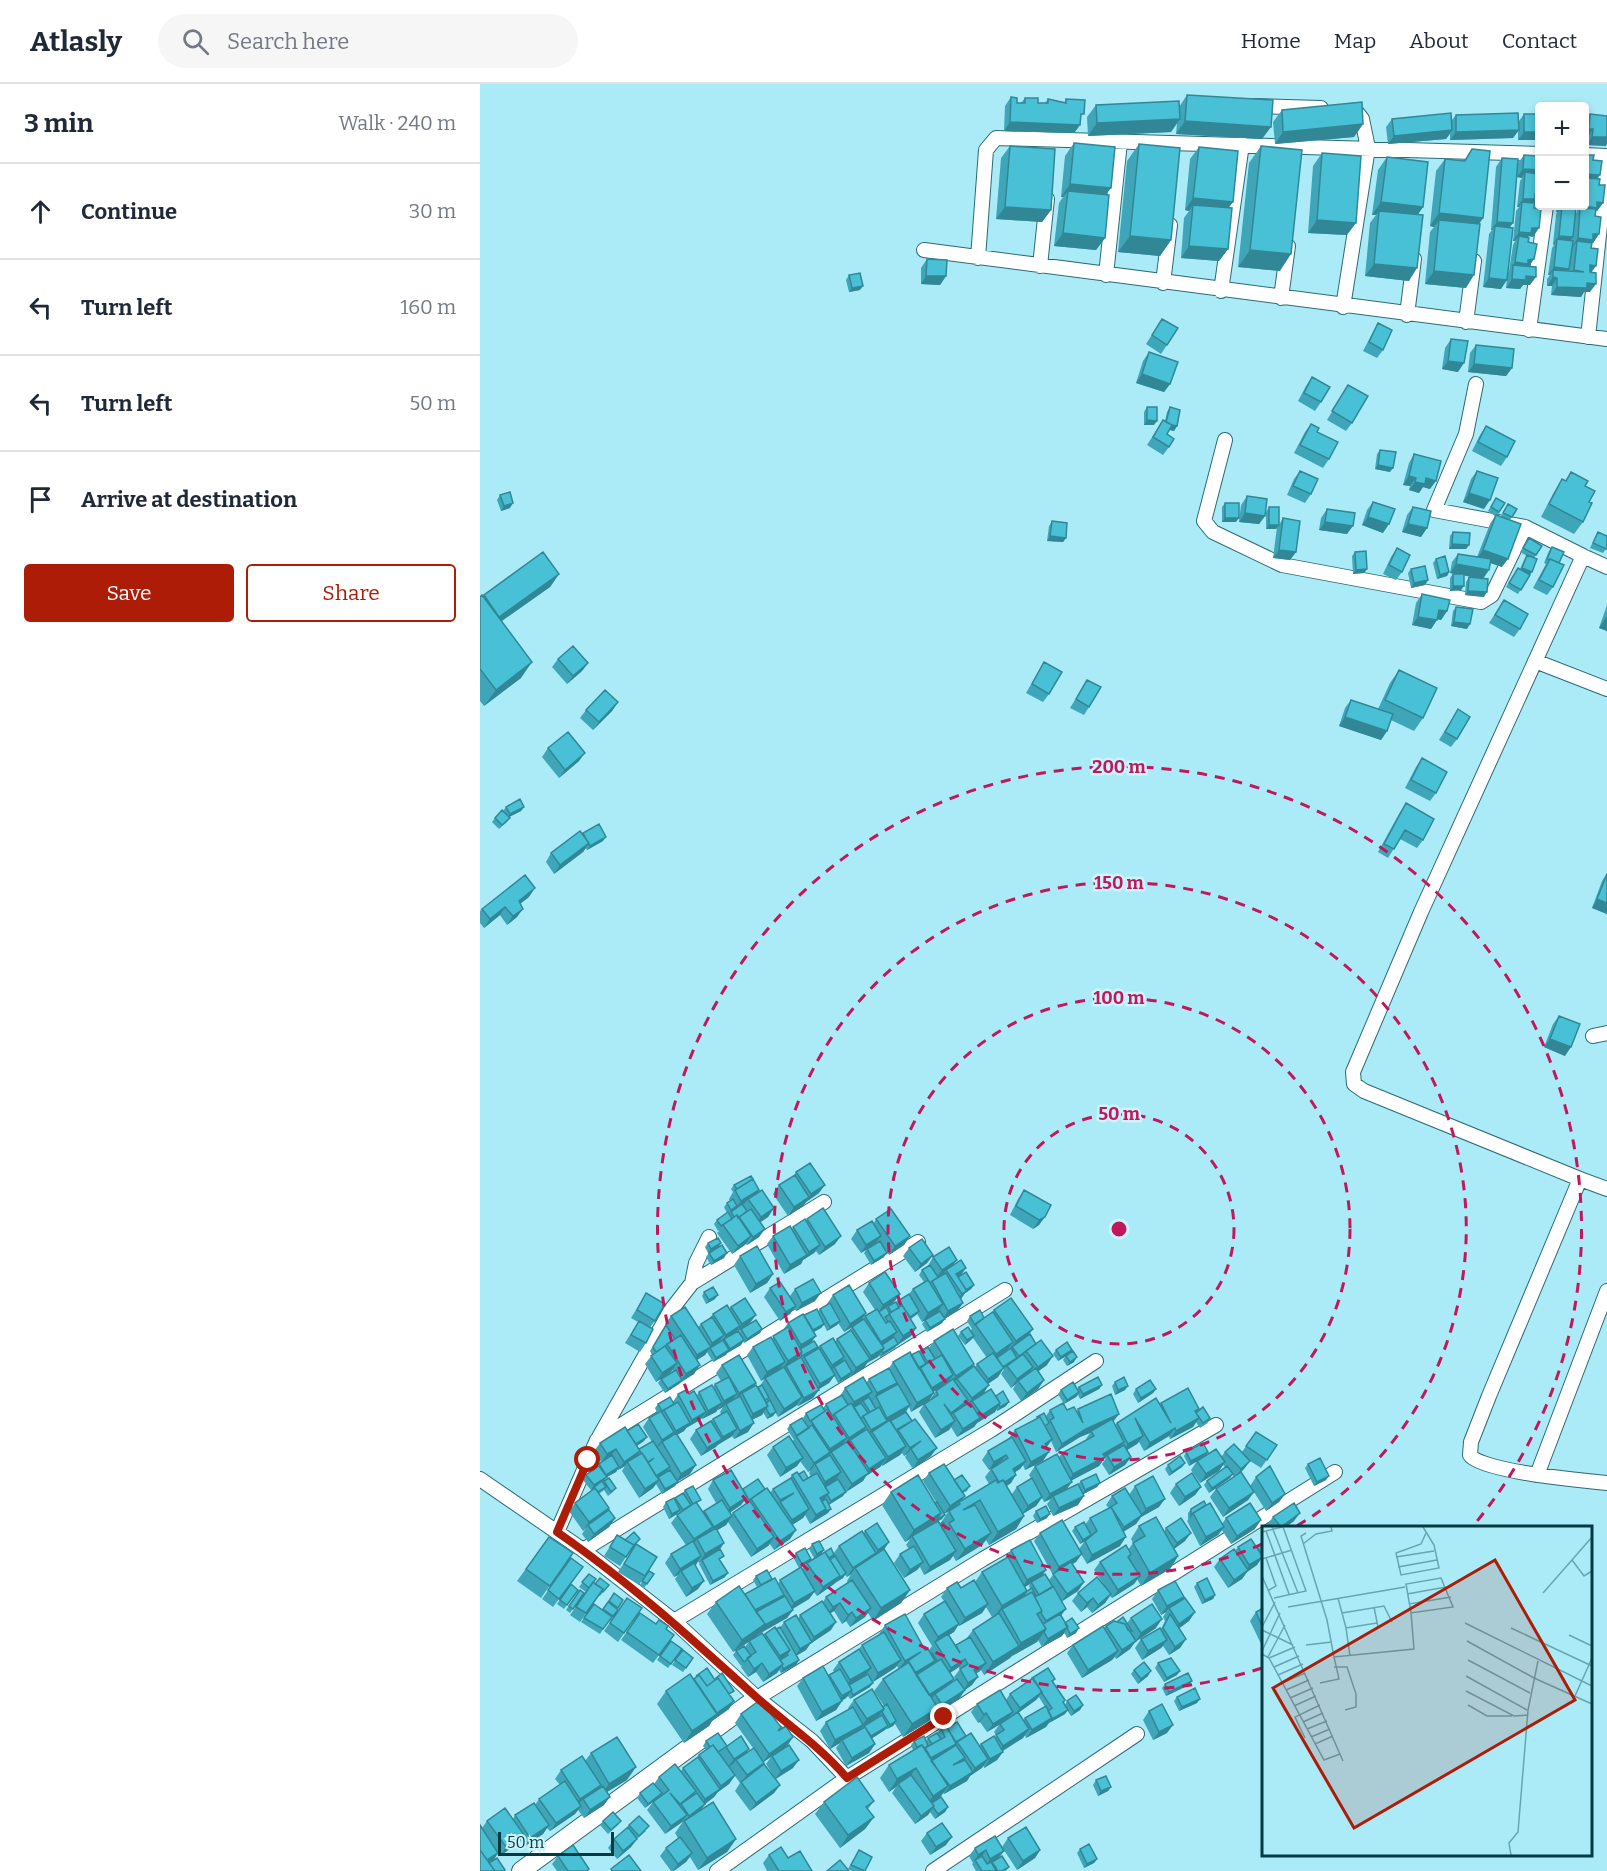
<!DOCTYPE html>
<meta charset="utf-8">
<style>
body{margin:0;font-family:Bitter,serif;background:#f6f6f7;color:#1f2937}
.controls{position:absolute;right:18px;top:18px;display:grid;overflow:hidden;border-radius:6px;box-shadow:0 3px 9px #0003}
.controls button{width:54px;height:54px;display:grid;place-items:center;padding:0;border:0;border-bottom:2px solid #e0e1e3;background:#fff;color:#1f2937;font:30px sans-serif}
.scale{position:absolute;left:18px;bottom:15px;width:116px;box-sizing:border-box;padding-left:6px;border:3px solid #023b43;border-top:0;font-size:16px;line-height:21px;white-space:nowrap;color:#023b43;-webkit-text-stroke:4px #cbf4fc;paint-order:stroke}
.stop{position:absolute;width:18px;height:18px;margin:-14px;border:4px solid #ac1c06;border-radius:50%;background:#fff}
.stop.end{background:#ac1c06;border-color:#fff;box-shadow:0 2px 6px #0008}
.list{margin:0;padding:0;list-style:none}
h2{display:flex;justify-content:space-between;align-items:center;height:78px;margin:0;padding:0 24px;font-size:26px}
h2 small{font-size:20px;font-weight:400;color:#747a83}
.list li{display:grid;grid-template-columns:39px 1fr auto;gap:18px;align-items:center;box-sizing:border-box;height:96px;padding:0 24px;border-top:2px solid #e0e1e3}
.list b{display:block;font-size:22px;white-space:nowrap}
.list em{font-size:20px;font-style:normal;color:#747a83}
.actions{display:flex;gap:12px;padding:18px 24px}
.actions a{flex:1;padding:14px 0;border:2px solid #ac1c06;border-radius:6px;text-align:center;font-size:21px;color:#ac1c06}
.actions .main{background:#ac1c06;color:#fff}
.icon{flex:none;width:33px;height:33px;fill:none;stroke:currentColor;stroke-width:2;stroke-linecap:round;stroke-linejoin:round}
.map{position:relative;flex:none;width:1127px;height:1787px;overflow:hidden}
header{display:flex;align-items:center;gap:36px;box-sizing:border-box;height:84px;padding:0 30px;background:#fff;border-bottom:2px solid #e0e1e3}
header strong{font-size:28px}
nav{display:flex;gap:33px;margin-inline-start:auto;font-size:21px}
.search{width:420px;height:54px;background:#f6f6f7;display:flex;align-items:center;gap:15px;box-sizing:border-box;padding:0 21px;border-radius:33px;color:#747a83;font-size:22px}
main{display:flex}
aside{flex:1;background:#fff}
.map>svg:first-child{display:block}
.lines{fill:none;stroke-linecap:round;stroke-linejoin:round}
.street-casing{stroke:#2b6a76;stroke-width:16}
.secondary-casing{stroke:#2b6a76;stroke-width:20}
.street{stroke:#fff;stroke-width:14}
.secondary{stroke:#fff;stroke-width:18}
.wall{fill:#3ea6b8;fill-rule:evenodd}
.shaded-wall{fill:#328796}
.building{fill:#48c1d6;stroke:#328796;stroke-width:1.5}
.route{stroke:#ac1c06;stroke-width:8}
.ring{fill:none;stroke:#c2185b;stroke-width:3;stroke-dasharray:10 8}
.inset-road{fill:none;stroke:#67a5b0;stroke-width:1.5}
.view{fill:#ac1c06;fill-opacity:0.15;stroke:#ac1c06;stroke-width:3}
.inset-edge{fill:none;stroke:#023b43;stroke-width:3}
.centre{fill:#c2185b;stroke:#cbf4fc;stroke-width:3}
.ring-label{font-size:18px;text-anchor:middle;font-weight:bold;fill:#c2185b;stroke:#cbf4fc;stroke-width:5;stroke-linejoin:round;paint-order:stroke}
</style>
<header>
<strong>Atlasly</strong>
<div class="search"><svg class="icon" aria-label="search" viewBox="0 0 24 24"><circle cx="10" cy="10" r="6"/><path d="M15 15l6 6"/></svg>Search here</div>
<nav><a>Home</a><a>Map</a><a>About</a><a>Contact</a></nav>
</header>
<main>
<aside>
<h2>3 min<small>Walk · 240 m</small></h2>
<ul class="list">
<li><svg class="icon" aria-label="ahead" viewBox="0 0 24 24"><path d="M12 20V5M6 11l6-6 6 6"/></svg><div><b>Continue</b></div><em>30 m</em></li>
<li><svg class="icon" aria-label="left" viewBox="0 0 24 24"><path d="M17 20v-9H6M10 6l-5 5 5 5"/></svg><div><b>Turn left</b></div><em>160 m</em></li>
<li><svg class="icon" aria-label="left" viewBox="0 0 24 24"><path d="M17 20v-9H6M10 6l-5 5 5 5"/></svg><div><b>Turn left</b></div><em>50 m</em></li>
<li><svg class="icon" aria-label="arrive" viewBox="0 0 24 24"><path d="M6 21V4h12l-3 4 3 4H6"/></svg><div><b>Arrive at destination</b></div></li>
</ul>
<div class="actions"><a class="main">Save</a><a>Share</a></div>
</aside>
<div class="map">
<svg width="1127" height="1787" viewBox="0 0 1127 1787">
<rect width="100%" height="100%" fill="#abebf8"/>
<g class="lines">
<g class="street-casing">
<path id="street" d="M774 22 841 24
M1104 71 1127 72
M444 166 1127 255
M498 174 506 66 516 54 1060 70
M560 182 567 115
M626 191 640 58
M683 199 690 141
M741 207 762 60
M801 214 808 162
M863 223 888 64 882 35 875 26
M927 231 934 175
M986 238 994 177
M1049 246 1066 122
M1108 253 1127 77
M996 300 986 350 954 426 1045 443 1103 472
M745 356 724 437 733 448 802 481 1001 518 1012 511 1045 443
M1055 577 1127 605
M1113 952 1127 949
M1100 1095 884 1007 874 1000 873 988 941 828 1103 472 1127 483
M1127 1105 1100 1095 1009 1312 991 1358 990 1371C998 1387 1105 1397 1127 1399
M212 1199 216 1179 229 1153
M118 1355 191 1226 212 1199 344 1118
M1057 1391 1127 1207
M0 1395 103 1466 194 1537 277 1614 332 1657 367 1694
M77 1448 117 1356 438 1158
M103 1466 525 1206
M194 1537 511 1346 616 1277
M277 1614 503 1475 736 1341
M237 1787 367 1694 855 1388
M453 1787 657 1650"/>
</g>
<g class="secondary-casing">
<path id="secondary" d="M41 1787 277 1614"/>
</g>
<use href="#street" class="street"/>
<use href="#secondary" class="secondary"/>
</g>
<path class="wall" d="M707 11 782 55 696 50 697 39 691 48 608 52 607 33 616 21 699 23Z
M531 13 537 19H541L545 14 558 19H565L568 15 584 19 586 15 601 36 600 41 594 49 524 47 525 22Z
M802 26 883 40 874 53 795 60 793 38Z
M1044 30H1059V56H1038V47L1033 54 970 56V50L966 55 908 60 906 43 912 35 971 37 976 31 1039 37Z
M1110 30 1126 62 1107 61V54H1104V31L1106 35Z
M594 59 626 111 625 154 616 166 574 162 579 119 583 113H581L585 72Z
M659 60 691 156 680 172 638 168 647 77Z
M530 62 571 126 562 138 516 135 521 74Z
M781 62 800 187 758 183 769 79Z
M719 63 748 124V165L739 177 701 174 704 134 709 127 705 126 710 75Z
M992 65 1003 134 999 140 986 204 945 200 950 148 954 143 950 142 956 87 965 75 984 77Z
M842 69 867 151 828 149 833 82Z
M1044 71 1056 119H1052L1053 153 1049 152 1048 153 1050 201H1043L1040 205 1026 204 1027 194 1021 205 1003 203 1009 150 1012 146H1011L1016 83 1022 74 1038 79ZM1037 93 1042 94 1040 97 1037 123H1039L1036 127 1033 157H1035L1033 161 1029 187 1028 189 1030 143Z
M1104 71 1113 76 1123 119 1117 127H1116L1115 132 1119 150 1113 159H1112V189L1110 208H1104L1101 213 1071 211 1072 202H1067V195L1070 191H1068L1072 164 1074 161 1073 160 1076 131 1077 128H1076L1077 122H1098L1096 124 1095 131 1097 128 1098 122H1104Z
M907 73 943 123 938 130 929 197 885 192 890 139 896 131H892L898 86Z
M447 175 466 192 460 201 441 200V184Z
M369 191 380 206 369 208 366 196Z
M682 235 687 261 681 270 666 260Z
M898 239 903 266 897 274 883 267 893 248Z
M971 255 978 288 962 285 965 264Z
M996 261 1032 284 1026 292 988 288 990 269Z
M669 268 690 300 684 308 656 299 663 277Z
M832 293 841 318 835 327 818 317 826 302Z
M868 301 872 339 866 347 847 336Z
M667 323 674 341H664V328Z
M690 323 697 342 694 347 690 346 687 350 689 363 683 371 667 361 683 336 685 337 687 328Z
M831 340 837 348 849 375 843 384 814 369 825 348Z
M1006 342 1027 373 1021 382 992 367 1000 351Z
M900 366 910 388 895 385 897 370Z
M934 370 950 405 943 403 939 409 929 406 930 402 923 401 929 379Z
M820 387 831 410 825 419 807 411 814 395Z
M997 387 1004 425 983 418 991 395Z
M1091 388 1105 402 1109 418 1103 438 1094 450 1061 433 1074 408 1082 395 1085 397Z
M20 411 30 424 21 427 17 416Z
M767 412 785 432 779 440 759 438 761 421Z
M1016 414 1025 419 1017 432 1021 433 1028 420 1032 433 1030 436 1022 483 1010 479 1003 494 1004 513 985 511 986 498 989 493 1000 494 984 491 981 506 970 507V494L973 490H977L970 489 972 478 978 470 997 473 1010 440 1015 432 1008 427Z
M893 418 903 449 882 441 887 426Z
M745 419 756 438H742V423Z
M789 423 799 441 803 434 816 468 810 476 793 474 797 443 796 445H786V428Z
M933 423 947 444 941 453 922 448 927 431Z
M847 425 867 450 839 446 841 434Z
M572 437 586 454 583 458 567 457 569 442Z
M973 448 989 461 986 465H969L970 452Z
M1118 448 1126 465 1123 469 1110 464Z
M1049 454 1062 462 1054 474 1049 492 1038 510 1026 503 1038 484 1040 485 1044 476 1047 472 1040 468Z
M1072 463 1079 479 1073 503 1067 511 1053 504 1066 480 1064 479 1069 467Z
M917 464 922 488 916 496 903 490 911 473Z
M875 468 887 485 884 489 873 490 872 472Z
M956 475 969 488 967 492 957 495 953 479Z
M931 485 948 496 945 501 931 504 928 489Z
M79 490 70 503 22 537 41 594 4 622 0 617V513Z
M942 510 967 527 961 536 957 535 951 545 932 541 936 519Z
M1024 516 1040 545 1034 553 1009 539Z
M1127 521V547L1119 544Z
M976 523 987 545 971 542 973 527Z
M78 575 108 579 102 587 87 600 72 583Z
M564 578 569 610 563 618 546 609Z
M919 586 943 634 934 647 911 636 907 647 901 656 859 642 865 624 871 616 898 625 910 599Z
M607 596 609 623 604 631 590 624Z
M138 618 132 627 113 646 100 634 106 626Z
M978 625 977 655 971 663 959 656Z
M68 664 99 677 79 694 62 673Z
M942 674 956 709 950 717 925 704 936 683Z
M926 719 943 756 937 764 920 755 908 774 898 768 920 728Z
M26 723H44L41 727 29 733 27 738 19 745 12 738 15 734 23 727Z
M103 749 123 757 107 766 106 764 103 768 74 790 66 778 71 769Z
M1127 789V830L1112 824 1122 797Z
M49 813 40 820 37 833 27 841 20 831 4 844 0 839V827L2 825Z
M1079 932 1085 972 1064 963 1073 940Z
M316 1088 339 1109 326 1118 323 1122 308 1132 293 1110 299 1101 313 1093Z
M254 1101 279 1106 278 1108 294 1124 288 1133 280 1138 285 1145 279 1153 267 1161 266 1160 252 1170 237 1149 240 1146 238 1147 234 1140 237 1136 247 1129 244 1123 247 1119 250 1117 249 1115 253 1108 251 1105Z
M544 1106 571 1121 559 1141 553 1145 530 1131 538 1115Z
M327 1135 355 1160 339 1171 336 1167 334 1169 323 1176 321 1180 304 1190 287 1160 293 1152 312 1145 313 1143 326 1137Z
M396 1135 430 1152 424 1161 409 1171 401 1159 404 1173 391 1181 384 1169 386 1166 381 1169 371 1155 377 1146 394 1139Z
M228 1159H241L238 1163 244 1174 231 1181 226 1173 229 1169 236 1165 228 1169 225 1163Z
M429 1164 453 1171 447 1179 435 1188 423 1172Z
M260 1172 293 1190 287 1199 270 1209 254 1181Z
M453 1173 473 1182 486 1184 480 1192 494 1201 491 1205 485 1209 481 1215 483 1219 477 1227 465 1234 462 1239 447 1248 442 1240 445 1236 453 1231 442 1238 437 1230 431 1235 436 1244 431 1252 417 1261 415 1264 400 1273 399 1271 387 1279 384 1284 370 1293 369 1292 358 1299 354 1292 349 1299 339 1305 333 1314 318 1322 317 1321 298 1333 295 1328 293 1332 287 1335 283 1328 282 1331 272 1336 268 1348 254 1355 252 1352 221 1372 210 1355 216 1346 241 1330 240 1328 243 1323 238 1326V1325L236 1328 222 1335V1334L220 1336 206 1344 204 1347 197 1351 210 1390 197 1397 195 1402 182 1410 176 1400 173 1404 159 1414 142 1387 145 1382 138 1386V1385L136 1388 125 1394 122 1398 123 1399 124 1397 136 1404 133 1408 128 1412 124 1406 119 1410 129 1424 125 1429 135 1434 129 1443 108 1458 102 1450 106 1444 103 1447 89 1427 95 1419 110 1408 112 1404 111 1406 103 1396 106 1391 117 1383 121 1378 114 1367 120 1359 147 1347 164 1357 157 1362 159 1365 172 1358 163 1343 169 1334 177 1329 175 1324 178 1320 193 1318 198 1310 217 1311 219 1308 233 1303 235 1300 241 1297 236 1289 242 1281 276 1299 274 1302 278 1303 280 1302 285 1294 281 1297 267 1271 273 1263 292 1254 303 1246 308 1239 324 1231 338 1227 340 1225 347 1221V1220L353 1211 381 1237 385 1232 395 1226 383 1208 389 1199 420 1210 414 1218 406 1224 408 1222 416 1219 418 1217 429 1210 433 1205 444 1198 439 1191 442 1186 448 1182ZM358 1239 364 1248 372 1243 368 1248 357 1255 355 1258 340 1262 337 1265 332 1258 334 1248 341 1244 344 1241 347 1247 357 1241Z
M290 1204 310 1212 315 1205 335 1217 316 1227 314 1224 310 1230 300 1237 284 1213Z
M224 1208 235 1215 226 1220 222 1212Z
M166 1209 175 1237 170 1243 166 1259 160 1268 145 1259 158 1238 151 1234Z
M251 1223 276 1231 258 1247 259 1248 261 1245H282L280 1249 264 1259 263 1257 261 1261 233 1278 227 1268 225 1271 216 1276 214 1290 185 1309 178 1299 181 1295 193 1287 192 1286 191 1288 176 1298 165 1280 172 1271 170 1267 183 1245 195 1255 185 1240 191 1232 218 1243 221 1240 229 1235 233 1230 249 1226Z
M514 1226 553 1245 547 1252 567 1281 558 1287 564 1296 558 1305 541 1317 533 1305 536 1300 531 1304 521 1290 525 1284 523 1285 518 1293 508 1300 504 1310 516 1312 526 1322 517 1327 516 1325 515 1328 497 1339 494 1343 477 1353 471 1343 469 1346 455 1354 439 1328 444 1320 431 1328 429 1323 425 1329 451 1372 433 1385 425 1373 427 1370 424 1372 422 1369 420 1371 402 1382V1381L400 1383 386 1392 383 1397 366 1408 363 1404V1412L349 1421 348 1429 330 1440 325 1431 323 1434 312 1441 316 1446 310 1455 294 1466 290 1460 288 1462 271 1473 248 1438 246 1441 237 1446 244 1459 240 1465V1476L245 1493 230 1501 219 1480 221 1478 219 1479 218 1477 215 1481 218 1505 206 1513 195 1495 198 1491 194 1493 185 1479 191 1470 206 1461 191 1439 199 1429V1428L197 1430 189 1435 183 1423 186 1418 194 1415 203 1409 205 1406 218 1421 223 1428 236 1419 228 1405 233 1396 263 1405H285L290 1409 293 1405 310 1394 312 1391 319 1390 328 1394 331 1393 329 1389 331 1386 328 1388 320 1377 317 1382 300 1393 287 1371 293 1363 312 1357 314 1356 307 1345 310 1341 327 1342 328 1340 327 1341 323 1334 326 1329 343 1324 346 1320 360 1312 365 1304 386 1299 389 1295 409 1284 413 1278 439 1268 441 1267 449 1264 454 1257 491 1285 495 1283 497 1280 507 1274 493 1254 485 1261 478 1252 481 1248 491 1246 492 1245 487 1237 490 1232 504 1234ZM465 1301 456 1307 449 1317 453 1308ZM264 1417 266 1420 253 1429 251 1431 250 1429 261 1421Z
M576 1266 590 1269 594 1278 587 1282 583 1276 585 1273 578 1277 573 1270Z
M635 1298 645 1306 635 1311 632 1302Z
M622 1301 619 1305 600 1315 598 1311 596 1313 584 1320 578 1310 581 1306 597 1305 599 1303Z
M656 1305H676L673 1309 658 1319 653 1310Z
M681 1319 719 1325 728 1339 720 1344 716 1338 713 1343 690 1355 689 1352 664 1367 659 1358 657 1360 647 1366 651 1373 645 1381 629 1391 622 1380 626 1374 624 1375 619 1382 591 1396 587 1405 598 1400 601 1397 620 1399 617 1403 603 1410 598 1421 573 1432 567 1420 571 1415 564 1418 562 1414 556 1422 543 1430 544 1432 536 1445 509 1461 506 1456 502 1461 476 1477 473 1472 470 1476 444 1491 440 1483 437 1486 424 1494 414 1479 420 1470 429 1465 426 1461 430 1455 425 1458 402 1421 411 1408 455 1419 456 1418 443 1397 449 1389 474 1396 490 1402 487 1407 483 1409V1415L509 1400 505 1393 511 1385 509 1386 502 1376 508 1367 529 1354 535 1346 556 1335 557 1333 566 1332 570 1326 597 1327 598 1325 633 1338 635 1341 637 1339 680 1321ZM610 1349 606 1355V1356L582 1369 579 1373 555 1382 549 1391 551 1394 537 1403 532 1410 527 1402 531 1399 535 1388 540 1385 543 1381 545 1386 563 1377 567 1363 571 1357 576 1368 600 1353ZM468 1428 460 1440 458 1437 462 1435 464 1430Z
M776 1348 797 1361 781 1384 770 1377 761 1388 770 1402 776 1393 805 1410 799 1418 786 1427 774 1408 768 1416 743 1433 730 1413 736 1405 754 1393 752 1390 750 1394 729 1409 724 1401 727 1397 746 1384 743 1381 739 1387 720 1399 711 1386 717 1377 720 1375 709 1382 704 1372 706 1368 726 1372 741 1373 745 1368H762Z
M705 1379 702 1383 689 1392 685 1385 688 1381Z
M828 1380 846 1396 834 1402 825 1384Z
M696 1400 721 1403 715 1411 699 1422 690 1409Z
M655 1402 679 1423 661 1433 656 1440 643 1448 640 1462 607 1480 601 1470 596 1478 592 1480 604 1498 598 1507 582 1517 581 1532 585 1539 596 1549 587 1554 584 1548 582 1552 562 1563 558 1556 557 1558 532 1572 530 1574 504 1591 501 1586 496 1590 492 1601 485 1606 479 1615 456 1629 455 1628 449 1637 423 1653 415 1640 413 1642 407 1645H406L392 1654 395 1660 389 1669 366 1682 356 1664 360 1659 350 1665 340 1647 346 1638 369 1625 368 1624 374 1616 404 1622 394 1607 403 1595 419 1585 417 1582 415 1584 393 1598 387 1589 385 1592 390 1603 370 1615 368 1612 366 1614 362 1617 356 1626 336 1637 317 1602 323 1594 348 1592 354 1588 353 1586 359 1578 379 1565 382 1561 400 1551 399 1550 405 1541 445 1566H449L452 1562 438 1539 444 1530 464 1517 461 1513 467 1504H481L495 1498 502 1488 525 1475 531 1466 562 1492 569 1496 573 1491 554 1457 560 1449 599 1465 605 1457 600 1460 592 1447 595 1443 605 1441 610 1434 629 1424 626 1421 632 1412 649 1411ZM550 1500 549 1502 550 1505 547 1507 545 1503ZM506 1523 512 1533 493 1546 486 1555 476 1562 469 1551 474 1548 478 1541 479 1542 502 1529ZM479 1583 480 1585 474 1593 476 1596 470 1600V1589Z
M726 1421 742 1440 746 1434 775 1445 751 1460 742 1446 738 1451 720 1462 707 1437 708 1436V1429L711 1425Z
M556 1427 567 1434 557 1439 553 1432Z
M793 1433 814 1437 806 1443H789L787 1441Z
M659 1442 684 1447 686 1444 705 1457 694 1465 698 1472 690 1485 661 1502 657 1495 654 1500 632 1514 630 1512 625 1519 612 1529 607 1523 601 1528 592 1517 598 1509 624 1501 614 1486 620 1478 648 1466 653 1459 651 1455Z
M385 1447 409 1458 404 1466 430 1506 421 1519 393 1537 388 1529 385 1533 370 1543 366 1537 362 1540 354 1527 351 1529V1546L330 1560 326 1566 316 1572 319 1576 316 1581 301 1589 299 1586 297 1589 283 1598 276 1588 268 1593 261 1583 262 1581 261 1582 253 1571 256 1567 265 1563 269 1558 253 1568 227 1530 236 1518 264 1511 277 1503 273 1496 276 1492 292 1495 298 1500 300 1496 323 1485 326 1480 319 1484 313 1473 316 1469 331 1475 329 1478 334 1474 329 1465 332 1460 342 1470H353L359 1462 384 1449ZM371 1490 367 1497 368 1499 346 1513 343 1518 320 1531 318 1535 304 1538 300 1544 285 1550 284 1551 276 1552 277 1551 307 1534 313 1526V1525L329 1515 334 1508 337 1512 354 1500 363 1494 365 1491 367 1493Z
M137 1451 145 1456 156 1460 165 1492 159 1501 138 1488 156 1461 152 1464 140 1482 124 1472Z
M69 1453 93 1469 61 1514 37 1497Z
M783 1458 782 1473 777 1481 767 1488 762 1495 748 1504 734 1483 740 1475 755 1467 758 1463H776Z
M91 1474 103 1483 73 1523 62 1515Z
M169 1487 174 1490 164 1504 160 1501Z
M109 1490 114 1499 115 1500 129 1501 120 1512H119L100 1538 90 1531 109 1504 106 1508 99 1503Z
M717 1499 735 1511 733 1515 722 1520 714 1503Z
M91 1500 98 1506 84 1525 77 1520Z
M100 1506 104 1509 90 1529 86 1526Z
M678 1506 704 1513 702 1516 715 1528 709 1537 699 1544 706 1555 700 1564 689 1571 683 1562 681 1564 662 1576 655 1564 661 1555 681 1545 685 1537 683 1533 686 1528 681 1531 672 1515Z
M134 1509 143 1516 135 1530 130 1537 129 1536 120 1550 101 1538 114 1520 122 1526Z
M147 1514 162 1524 138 1558 124 1547Z
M783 1524V1562H782L770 1537 776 1528Z
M160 1529 176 1540 186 1545 194 1551 173 1579 141 1556Z
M651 1534 676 1544 655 1558 650 1565 636 1575 635 1573 632 1576 602 1594 587 1569 593 1561 624 1544 626 1542 647 1539Z
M191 1557 202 1565 188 1584 177 1576Z
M203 1566 213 1574 203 1588 192 1581Z
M678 1579 697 1591 684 1598 675 1584Z
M654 1586 668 1592 658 1600 651 1590Z
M216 1592 235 1595 236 1594 250 1611 249 1625 232 1637 229 1642 204 1659 177 1620 186 1607 214 1595Z
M552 1594 575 1595 573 1598 585 1616 584 1619 585 1621 587 1617 603 1621 600 1626 591 1632 587 1626 585 1630 569 1639 566 1643 546 1654 545 1651 543 1654 523 1667 517 1676 504 1684V1682L490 1692 487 1697 464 1710 463 1709 459 1714 468 1723 465 1728 455 1735 450 1728 448 1731 435 1740 412 1709 416 1703 409 1708 400 1694 409 1681 433 1666 431 1661 434 1657H446L448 1654 457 1649 461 1644H467L486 1652 499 1662 501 1660 515 1653 516 1651 514 1648 519 1641 507 1648 500 1638 498 1639 491 1628 497 1620 526 1616 530 1610ZM559 1613 565 1623 545 1634 543 1637 538 1629 556 1616Z
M712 1597 709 1601 686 1612 682 1604 685 1600Z
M697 1613 717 1619 699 1627 694 1617Z
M669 1627 687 1649 673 1656 663 1636Z
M261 1630 313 1653 307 1662 313 1684 296 1695 300 1701 294 1709 270 1727 255 1707 260 1699 255 1692 249 1700 238 1708 234 1713 225 1720 221 1726 256 1755 247 1768 218 1786 210 1773 206 1778 194 1787H191L180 1772 186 1764 198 1754 195 1749 202 1739V1738L185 1750 167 1726 173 1718 165 1724 157 1714 160 1709 174 1700 179 1693 201 1687 203 1684 216 1675 219 1671 226 1666 223 1662 226 1657 247 1662 267 1669 273 1664 255 1639ZM291 1673 286 1680 293 1691 282 1683 284 1678Z
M111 1669 147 1696 127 1708 124 1721 104 1734 98 1726 95 1730 70 1747 67 1744 63 1750 44 1763 40 1756 38 1759 20 1772 18 1769 13 1777 0 1787 2 1744 7 1737 33 1735 35 1731 55 1721 59 1715 80 1701 75 1695 81 1686 105 1677Z
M616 1696 631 1703 628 1707 618 1712 613 1701Z
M394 1717 388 1725 394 1733 385 1745 360 1764 335 1730 344 1718Z
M123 1737H141L138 1741 128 1750 120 1741Z
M149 1741 166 1747 157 1755 151 1763 137 1775 128 1764 134 1755 147 1744Z
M447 1749 466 1761 450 1771 441 1757Z
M515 1752 519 1774 529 1783 526 1787H496L492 1780 493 1779 489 1772 495 1764Z
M528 1754 560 1766 555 1774 537 1786 522 1763Z
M600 1765 617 1775 614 1779 604 1784 597 1769Z
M379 1766 385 1787H372L368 1785Z
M289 1771 308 1774 332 1787H287L283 1779Z
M78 1772 108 1787H77L72 1780Z"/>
<path class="shaded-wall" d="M700 35 691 48 608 52 617 39Z
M705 37 791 43 782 55 696 50Z
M530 38 600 41 594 49 524 47Z
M883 40 874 53 795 60 803 48Z
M1109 45H1113L1107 54H1104V50Z
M972 46 966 55 908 60 914 52Z
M1039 46 1033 54 970 56 976 48Z
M1044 48H1059V56H1038Z
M1112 53H1127V60L1126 62 1107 61Z
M1043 85 1059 86V95L1045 88 1042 94 1037 93Z
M1104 90 1120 91 1114 99 1106 94 1104 96Z
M590 100 631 104 622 116 588 107 583 113H581Z
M1055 110H1059V114L1056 119 1042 118 1039 123H1037L1043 115Z
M713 114 753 118 744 130 713 121 709 127 705 126Z
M901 118 943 123 934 136 899 127 896 131H892Z
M1117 118 1123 119 1117 127 1100 126 1103 122Z
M1081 122H1098L1092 130 1082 122 1077 128H1076Z
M525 123 571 126 562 138 516 135Z
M959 129 1003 134 994 147 959 136 954 143 950 142Z
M837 136 876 139 867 151 828 149Z
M1017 138 1033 139 1027 147 1015 142 1012 146H1011Z
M1052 144H1059L1053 153 1049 152 1045 158 1039 152 1035 157H1033L1039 148Z
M583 149 625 154 616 166 574 162Z
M1113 150H1119L1113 159 1097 157 1093 163H1092L1098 154Z
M650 152 691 156 680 172 638 168Z
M1079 152 1093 153 1087 162 1077 155 1074 161 1073 160Z
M709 162 748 165 739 177 701 174Z
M770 166 811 170 800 187 758 183Z
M1054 175 1048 184 1033 181 1035 178Z
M894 180 937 184 929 197 885 192Z
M1110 181 1116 182 1110 190H1104Z
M1074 183 1089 185 1083 193 1073 186 1070 191H1068Z
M954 187 994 191 986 204 945 200Z
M446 192H466L460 201 441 200Z
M1046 192 1056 193 1050 201H1043L1040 205 1026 204 1032 195Z
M1073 193 1077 194 1072 202H1067Z
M1009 194 1027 196 1021 205 1003 203Z
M1107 199 1116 200 1110 208H1104L1101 213 1071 211 1077 203Z
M383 202 380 206 369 208 372 204Z
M968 277 984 279 978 288 962 285Z
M994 280 1032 284 1026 292 988 288Z
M662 290 690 300 684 308 656 299Z
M667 336 677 337 674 341H664Z
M686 340 697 342 694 347 683 344Z
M898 381 913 384 910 388 895 385Z
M929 392 936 394 930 402 923 401Z
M946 394 956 397 950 405 943 403 939 409 929 406 935 398Z
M989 409 1010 416 1004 425 983 418Z
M33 419 30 424 21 427 24 422Z
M765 429 785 432 779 440 759 438Z
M888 433 909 440 903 449 882 441Z
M745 434H759L756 438H742Z
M845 438 873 442 867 450 839 446Z
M928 440 947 444 941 453 922 448Z
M789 441H799L796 445H786Z
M570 452 586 454 583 458 567 457Z
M972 460 989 461 986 465H969Z
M799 466 816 468 810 476 793 474Z
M1003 466 1028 475 1022 483 997 474Z
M976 480 1009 486 1003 495 970 489Z
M1042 484 1052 488 1049 492 1039 488Z
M887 485 884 489 873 490 876 486Z
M969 488 967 492 957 495 960 491Z
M79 490 70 503 10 545 19 533Z
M948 496 945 501 931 504 934 499Z
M973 502H984L981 506 970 507Z
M988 507 1007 508 1004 513 985 511Z
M959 526 967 527 961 536 953 534Z
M1127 532V547L1119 544Z
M938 533 957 536 951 545 932 541Z
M974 538 990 540 987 545 971 542Z
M52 578 41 594 4 622 16 606Z
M108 579 102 587 87 600 93 592Z
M138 618 132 627 113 646 119 638Z
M865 633 907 647 901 656 859 642Z
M105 669 99 677 79 694 85 686Z
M44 723 41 727 27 734 30 730Z
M126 753 123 757 107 766 110 762Z
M109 759 103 768 74 790 80 781Z
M55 804 49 813 33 825 39 817Z
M1117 815 1127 819V830L1112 824Z
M25 823 20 831 4 844 10 835Z
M43 825 37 833 27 841 33 832Z
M1070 955 1091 963 1085 972 1064 963Z
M345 1101 339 1109 326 1118 323 1122 308 1132 314 1123 328 1114 331 1110Z
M279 1106 274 1114 268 1115 265 1119 255 1125 261 1117Z
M294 1124 288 1133 275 1142 281 1133Z
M565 1133 559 1141 553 1145 559 1136Z
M285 1145 279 1153 267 1161 273 1153Z
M271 1152 265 1161 252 1170 258 1162Z
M361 1152 355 1160 339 1171 345 1163Z
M401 1152 395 1160 381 1169 386 1161Z
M430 1152 424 1161 409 1171 415 1162Z
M241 1159 238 1164 228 1169 231 1165Z
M340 1161 334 1169 323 1176 321 1180 304 1190 310 1181 326 1172 329 1168Z
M247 1169 244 1174 231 1181 234 1177Z
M407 1169 404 1173 391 1181 394 1177Z
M453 1171 447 1179 435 1188 441 1180Z
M477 1176 471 1184 466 1186 464 1189 456 1194 462 1186Z
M486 1184 480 1192 473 1197 476 1190Z
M293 1190 287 1199 270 1209 276 1200Z
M494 1201 491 1205 485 1209 481 1215 476 1218 483 1208Z
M341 1209 335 1217 316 1227 322 1219Z
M420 1210 414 1218 398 1229 403 1221Z
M238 1211 235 1215 226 1220 229 1216Z
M483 1219 477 1227 462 1236 468 1227Z
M463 1220 457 1229 442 1238 448 1229Z
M316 1222 310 1230 300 1237 306 1228Z
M439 1227 436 1231 425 1238 428 1234Z
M386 1229 381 1238 364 1248 370 1240Z
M276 1231 270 1239 256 1249 262 1240Z
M465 1235 462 1239 447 1248 450 1244Z
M360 1237 357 1241 347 1247 350 1243Z
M344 1240 341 1244 328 1251 331 1247Z
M260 1242 254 1251 240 1259 246 1251Z
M436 1244 431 1252 400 1273 403 1269 418 1260 423 1252Z
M282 1245 280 1249 264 1259 267 1255Z
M553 1245 547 1253 530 1265 536 1257Z
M417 1248 411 1256 395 1266 401 1258Z
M244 1251 238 1259 230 1264 225 1271 211 1280 217 1271 229 1264 232 1259Z
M336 1252 330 1260 315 1269 321 1261Z
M494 1252 491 1256 485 1261 487 1256Z
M264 1256 261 1261 247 1269 250 1265Z
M533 1258 527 1266 510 1278 516 1270Z
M404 1264 398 1273 387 1279 384 1284 370 1293 376 1284 388 1277 391 1272Z
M249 1266 246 1271 233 1278 236 1274Z
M592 1266 589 1270 578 1277 581 1273Z
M322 1268 316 1276 302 1285 308 1277Z
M573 1272 567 1281 552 1292 558 1283Z
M364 1273 359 1282 354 1283 352 1286 346 1289 352 1281Z
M597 1273 594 1278 587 1282 590 1278Z
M537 1274 523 1285 518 1293 502 1304 508 1295 521 1285Z
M305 1278 299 1286 281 1297 287 1288Z
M197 1279 191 1288 176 1298 182 1289Z
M494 1280 488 1289 470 1300 476 1292Z
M220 1281 214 1290 200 1298 206 1290Z
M553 1283 547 1292 538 1297 536 1300 531 1304 537 1295Z
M372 1288 369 1293 358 1299 361 1295Z
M355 1291 349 1299 334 1308 340 1300Z
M473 1291 467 1300 446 1312 452 1304Z
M202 1296 199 1300 185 1309 188 1305Z
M564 1296 558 1305 541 1317 547 1309Z
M276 1299 270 1308 262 1309 258 1315 254 1318 259 1309Z
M417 1299 411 1307 396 1312 391 1318 397 1309Z
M509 1301 503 1310 492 1317 486 1323 492 1314Z
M622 1301 619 1305 600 1315 603 1310Z
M648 1302 645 1306 635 1311 638 1306Z
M676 1305 673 1309 658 1319 661 1314Z
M339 1306 333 1314 318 1322 324 1314Z
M392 1308 386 1316 383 1317 381 1319 368 1327 374 1318Z
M599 1308 596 1313 584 1320 587 1316Z
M454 1309 448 1318 431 1328 437 1319Z
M257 1310 251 1318 246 1320 243 1323 238 1326 244 1317Z
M322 1313 316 1322 298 1333 304 1325Z
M488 1316 482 1325 473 1329 469 1334 466 1337 471 1329Z
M529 1318 526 1322 517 1327 520 1323Z
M242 1319 236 1328 222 1335 228 1327Z
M520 1319 515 1328 497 1339 494 1343 477 1353 483 1345 499 1335 502 1331Z
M430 1321 424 1330 392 1348 389 1352 385 1355 391 1346 404 1338 407 1334Z
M288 1322 282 1331 267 1338 273 1330Z
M226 1328 220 1336 206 1344 212 1336Z
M296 1328 293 1332 287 1335 290 1331Z
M639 1330 633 1338 611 1347 610 1349 600 1353 576 1368 582 1360 606 1345Z
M719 1334 713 1343 690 1355 696 1347Z
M475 1337 469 1346 455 1354 461 1346Z
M210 1339 204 1347 190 1355 196 1347Z
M274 1339 268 1348 254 1355 260 1347Z
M386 1343 380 1352 370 1356 368 1359 363 1362 369 1354Z
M695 1344 689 1352 664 1367 670 1359Z
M257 1345 251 1353 237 1361 243 1353Z
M194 1348 188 1357 182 1358 179 1362 176 1364 182 1356Z
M663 1352 657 1360 642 1369 648 1360Z
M167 1353 164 1357 152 1365 155 1361Z
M367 1354 361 1362 348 1371 344 1377 335 1380 331 1386 328 1388 334 1379 346 1371 350 1365Z
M242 1355 236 1363 221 1372 227 1364Z
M572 1355 566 1364 565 1360Z
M441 1357 431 1365 427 1370 424 1372 430 1364Z
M644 1358 638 1367 627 1371 619 1382 587 1399 593 1390 623 1370Z
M426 1362 420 1371 402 1382 408 1373Z
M457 1364 451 1372 433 1385 438 1376Z
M136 1365 130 1373 121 1379 127 1370Z
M160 1367 154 1376 147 1378 145 1382 138 1386 144 1378Z
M569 1368 563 1377 545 1386 551 1378Z
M728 1368 725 1373 709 1382 711 1377Z
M526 1371 520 1379 509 1386 514 1378Z
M651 1373 645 1381 629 1391 634 1383Z
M323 1374 317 1382 300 1393 306 1384Z
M406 1374 400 1383 386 1392 383 1397 366 1408 372 1400 386 1391 389 1385Z
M546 1377 540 1385 527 1393 533 1385Z
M770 1377 764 1385 755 1394 761 1385Z
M745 1378 739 1387 720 1399 726 1390Z
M705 1379 702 1383 689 1392 692 1388Z
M216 1381 210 1390 195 1399 201 1390Z
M139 1383 136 1388 125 1394 124 1397 111 1406 114 1401 124 1394 126 1391Z
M190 1383 187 1387 172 1396 175 1392Z
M361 1388 355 1397 339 1407 345 1398Z
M753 1390 750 1394 729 1409 732 1404Z
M536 1391 531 1399 515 1409 521 1400Z
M849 1392 846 1396 834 1402 837 1398Z
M179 1396 173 1404 159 1414 165 1405Z
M198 1398 195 1402 182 1410 185 1405Z
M592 1398 586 1406 573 1412 571 1415 564 1418 570 1410Z
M620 1399 617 1403 602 1411 605 1406Z
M721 1403 715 1411 699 1422 705 1413Z
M366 1408 363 1412 348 1421 351 1417Z
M774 1408 768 1416 743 1433 749 1424Z
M349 1409 343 1417 339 1419 340 1414Z
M805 1410 799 1418 786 1427 792 1419Z
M485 1412 480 1419 479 1418 475 1423 464 1430 470 1422Z
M604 1412 598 1421 573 1432 579 1424Z
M267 1413 261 1421 244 1432 250 1424Z
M562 1413 556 1422 542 1430 548 1422Z
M685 1415 679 1423 661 1433 656 1440 638 1451 644 1443 661 1431 666 1425Z
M129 1424 123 1432 108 1441 103 1447 109 1438Z
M329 1425 323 1434 306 1445 312 1436Z
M346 1425H351L348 1429 330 1440 336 1431Z
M200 1426 197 1430 189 1435 192 1430Z
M461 1429 452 1441 432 1452 430 1455 425 1458 434 1446Z
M820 1429 814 1437 806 1443H801Z
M570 1430 567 1434 557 1439 560 1435Z
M465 1431 462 1435 453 1440 456 1436Z
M252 1432 246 1441 228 1452 234 1443Z
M544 1432 536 1445 509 1461 518 1448Z
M135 1434 129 1443 108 1458 114 1450Z
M781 1436 775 1445 751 1460 757 1452Z
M233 1443 227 1451 217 1455 212 1461 208 1464 214 1455Z
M744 1443 738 1451 720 1462 726 1453Z
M316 1446 310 1455 294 1466 300 1457Z
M511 1449 502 1461 476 1477 485 1465Z
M711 1449 705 1457 691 1467 697 1459Z
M611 1451 608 1456 600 1460 603 1456Z
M294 1453 288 1462 271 1473 277 1465Z
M646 1453 640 1462 607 1480 612 1471Z
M409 1458 403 1466 375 1484 371 1490 367 1493 373 1484 395 1470 398 1466Z
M244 1459 238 1468 222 1476 219 1479 225 1470Z
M344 1466 341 1470 334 1474 337 1470Z
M476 1467 470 1476 444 1491 450 1483Z
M602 1470 596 1478 573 1491 579 1483Z
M783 1470V1472L777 1481 767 1488 762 1495 748 1504 754 1496 765 1488 769 1481 780 1474Z
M221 1472 216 1481 202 1489 201 1487 198 1491 194 1493 200 1485Z
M698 1472 690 1485 661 1502 670 1489Z
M331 1475 328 1479 319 1484 322 1480Z
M443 1478 437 1486 424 1494 430 1486Z
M566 1486 560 1495 551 1498 550 1500 541 1505 547 1496Z
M248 1489 245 1493 230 1501 233 1497Z
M366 1489 363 1494 356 1498 359 1494Z
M360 1492 354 1500 337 1512 343 1503Z
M660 1492 654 1500 632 1514 638 1506Z
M224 1497 218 1505 206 1513 212 1504Z
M604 1498 598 1507 581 1518 587 1510Z
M430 1506 421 1519 393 1537 401 1524Z
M335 1507 329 1515 308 1527 314 1519Z
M547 1507 538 1520 522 1525 517 1532 513 1535 522 1522Z
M631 1510 625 1519 612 1529 618 1521Z
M304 1511 298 1519 268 1535 274 1527Z
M735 1511 733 1515 722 1520 725 1516Z
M704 1513 698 1521 689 1524 686 1528 681 1531 687 1522Z
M613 1514 607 1523 601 1528 607 1519Z
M360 1519 354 1527 347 1531 353 1523Z
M508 1520 502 1529 479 1542 485 1534Z
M391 1524 385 1533 370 1543 376 1534Z
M586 1525 580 1533 561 1543 566 1537Z
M313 1526 307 1534 277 1551 276 1553 253 1568 262 1556 285 1540Z
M372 1528 366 1537 362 1540 368 1531Z
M715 1528 709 1537 693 1549 699 1540Z
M682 1535 676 1544 655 1558 661 1549Z
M356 1538 351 1546 330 1560 326 1566 314 1573 320 1565 330 1559 334 1553Z
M479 1540 474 1548 456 1559 455 1558 452 1562 458 1553Z
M588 1543 582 1552 562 1563 568 1555Z
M599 1544 596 1549 587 1554 590 1550Z
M566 1545 557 1558 532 1572 541 1559Z
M706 1555 700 1564 689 1571 695 1563Z
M687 1556 681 1564 662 1576 668 1567Z
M656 1557 650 1565 636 1575 642 1566Z
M539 1562 530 1574 504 1591 513 1578Z
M310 1566 304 1574 294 1581 300 1572Z
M638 1567 632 1576 602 1594 608 1586Z
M441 1568 428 1577 424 1582 419 1585 425 1577Z
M485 1575 479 1583 465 1592 471 1584Z
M319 1576 316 1581 301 1589 303 1585Z
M421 1576 415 1584 393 1598 398 1589Z
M455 1577 453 1580 437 1593 435 1589Z
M282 1579 276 1588 268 1593 274 1585Z
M506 1579 500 1587 488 1594 494 1586Z
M303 1580 297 1589 283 1598 289 1590Z
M391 1584 385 1592 364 1605 370 1596Z
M671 1587 668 1592 658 1600 661 1595Z
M700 1587 697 1591 684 1598 687 1594Z
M498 1593 492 1601 483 1607 488 1599Z
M474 1595 468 1603 455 1610 452 1614 443 1619 449 1611Z
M712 1597 709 1601 686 1612 689 1608Z
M393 1599 390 1603 370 1615 373 1611Z
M372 1606 366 1614 356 1620 362 1612Z
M485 1606 479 1615 456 1629 462 1621Z
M562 1608 556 1616 534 1632 540 1624Z
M720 1615 717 1619 699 1627 702 1623Z
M254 1617 249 1625 232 1637 229 1642 204 1659 212 1647Z
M362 1617 356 1626 336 1637 342 1628Z
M603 1621 600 1626 591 1632 594 1627Z
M458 1624 449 1637 423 1653 432 1640Z
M404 1625 398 1633 381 1644 377 1650 362 1656 360 1659 350 1665 355 1656 382 1641 387 1635Z
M588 1626 585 1630 569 1639 572 1635Z
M533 1628 527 1636 507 1648 513 1640Z
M506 1629 500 1638 498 1639 504 1631Z
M572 1634 566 1643 546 1654 552 1646Z
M416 1637 413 1642 407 1645 410 1641Z
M693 1641 687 1649 673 1656 679 1648Z
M408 1642 405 1646 388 1657 391 1652Z
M549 1645 543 1654 517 1670 523 1662Z
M486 1652 477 1658 470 1668 453 1678 451 1674Z
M313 1653 307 1662 283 1678 289 1670Z
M395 1660 389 1669 366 1682 372 1674Z
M269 1665 264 1673 256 1676 253 1680 248 1683 254 1675Z
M523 1668 517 1676 504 1684 510 1675Z
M508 1675 502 1684 490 1692 487 1697 464 1710 470 1702 492 1689 495 1684Z
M319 1676 313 1684 295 1695 301 1687Z
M284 1679 278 1687 261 1699 267 1691Z
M156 1683 147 1696 120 1712 129 1700Z
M436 1684 427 1696 418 1700 416 1703 409 1708 417 1695Z
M255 1691 249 1700 238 1708 234 1713 220 1724 225 1715 237 1707 241 1702Z
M121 1701 115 1709 103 1715 99 1720 94 1723 100 1715Z
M300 1701 294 1709 270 1727 276 1719Z
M468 1702 459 1715 444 1724 453 1712Z
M631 1703 628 1707 618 1712 621 1707Z
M216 1707 210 1715 201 1720 198 1724 194 1728 200 1720Z
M182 1709 179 1713 165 1724 168 1720Z
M130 1713 124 1721 104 1734 110 1726Z
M225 1720 219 1729 205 1738 209 1732Z
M101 1722 95 1730 70 1747 76 1739Z
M454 1722 448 1731 435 1740 441 1732Z
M468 1723 465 1728 455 1735 458 1730Z
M207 1731 201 1739 185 1750 191 1742Z
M394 1733 385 1745 360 1764 368 1751Z
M69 1741 63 1750 44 1763 50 1754Z
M44 1751 38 1759 20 1772 26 1763Z
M472 1753 466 1761 450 1771 456 1763Z
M157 1755 151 1763 137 1775 143 1767Z
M256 1755 247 1768 218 1786 227 1774Z
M506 1766 500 1775 495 1776 493 1779 498 1771Z
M560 1766 555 1774 537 1786 543 1777Z
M524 1767 518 1775 505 1783 510 1775Z
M18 1769 13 1777 0 1785 6 1777Z
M212 1769 206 1778 193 1787 198 1780Z
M617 1775 614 1779 604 1784 607 1780Z"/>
<path class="building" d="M707 11 793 16 791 43 705 37Z
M531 13 537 14V19H545V14H558V19H568V15L586 19V15L605 16 604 30H601L600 41 530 38Z
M699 17 700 35 617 39 616 21Z
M882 18 883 40 803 48 802 26Z
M971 29 972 46 914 52 912 35Z
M1038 29 1039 46 976 48V31Z
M1044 30H1059V48H1044Z
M1110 30 1127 32V53H1112L1113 45H1109Z
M1104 31H1106L1105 50H1104Z
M594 59 635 63 631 104 590 100Z
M659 60 700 64 691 156 650 152Z
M530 62 575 65 571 126 525 123Z
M781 62 822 66 811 170 770 166Z
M719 63 758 67 753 118 713 114Z
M992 65 1010 67 1003 134 959 129 965 75 985 77Z
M842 69 881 72 876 139 837 136Z
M1044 71 1059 72V86L1043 85Z
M1104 71H1114L1113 76 1122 77 1120 91 1104 90Z
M907 73 948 78 943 123 901 118Z
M1022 74 1038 75 1033 139 1017 138Z
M1045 88 1059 90V110H1055V115H1043Z
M1106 94 1120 95 1119 101H1125L1123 119 1117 118V124L1103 122H1104V106Z
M588 107 629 111 625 154 583 149Z
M1042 118 1055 119 1054 124 1061 125 1059 144H1052L1051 149 1039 148Z
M713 121 752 124 748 165 709 162Z
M1082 122 1096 123 1093 153 1079 152Z
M1100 124 1116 125 1115 132 1121 133 1119 150H1113V156L1098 154Z
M899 127 943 131 937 184 894 180Z
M959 136 1000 140 994 191 954 187Z
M1015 142 1033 144 1027 196 1009 194Z
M1039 152 1049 154 1048 158 1057 160 1054 175 1048 176V180L1035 178Z
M1077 155 1093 157 1089 185 1074 183Z
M1097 157 1112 159 1111 164 1118 165 1116 182 1110 181V188L1116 189V200L1107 199V204L1077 203V194L1073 193V186L1104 188 1094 186Z
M447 175 467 176 466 192H446Z
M1033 181 1056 183V193L1046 192V196L1032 195Z
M380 189 383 202 372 204 369 191Z
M682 235 698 244 687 261 672 251Z
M898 239 912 246 903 266 889 258Z
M971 255 988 257 984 279 968 277Z
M996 261 1034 265 1032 284 994 280Z
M669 268 698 278 690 300 662 290Z
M832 293 850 303 841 318 824 309Z
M868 301 888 312 872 339 852 327Z
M667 323H677V337L667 336Z
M690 323 700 326 697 342 692 341 686 338Z
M683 336 692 341 687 350 694 355 689 363 673 353Z
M831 340 839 344 837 348 858 358 849 375 820 361Z
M1006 342 1035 357 1027 373 998 358Z
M900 366 916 368 913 384 898 381Z
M934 370 961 377 956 397 946 394 945 400 935 398 936 394 929 392Z
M820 387 838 395 831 410 813 402Z
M997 387 1018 394 1010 416 989 409Z
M1091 388 1108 397 1105 402 1115 407 1109 418 1112 419 1103 438 1069 420 1082 395 1086 397Z
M30 408 33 419 24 422 20 411Z
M767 412 787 415 785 432 765 429Z
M1016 414 1025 419 1019 428 1011 423Z
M893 418 915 425 909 440 888 433Z
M745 419H759V434H745Z
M1028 420 1037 425 1032 433 1023 429Z
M789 423H799V441H789Z
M933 423 951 427 947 444 928 440Z
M847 425 875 429 873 442 845 438Z
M1016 431 1041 440 1028 475 1003 466Z
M803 434 820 437 816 468 799 466Z
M572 437 587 439 586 454 570 452Z
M973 448 990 449 989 461 972 460Z
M1118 448 1127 452V462L1126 465 1113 459Z
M1049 454 1062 462 1056 471 1043 464Z
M1072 463 1084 468 1079 479 1070 475 1069 476 1067 475Z
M917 464 930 471 922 488 909 481Z
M886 467 887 485 876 486 875 468Z
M63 468 79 490 19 533 4 511Z
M978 470 1011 475 1009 486 976 480Z
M1047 471 1057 475 1052 488 1042 484Z
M965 472 969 488 960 491 956 475Z
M1070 475 1084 481 1073 503 1059 496Z
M945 482 948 496 934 499 931 485Z
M1038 484 1050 491 1041 506 1029 499Z
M973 490H984V502H973Z
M989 493 1008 495 1007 508 988 507Z
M942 510 970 516 967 527 959 526 957 536 938 533Z
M2 511 52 578 16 606 0 585V513Z
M1024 516 1048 530 1040 545 1015 531Z
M976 523 993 525 990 540 974 538Z
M93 562 108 579 93 592 78 575Z
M564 578 582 588 569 610 552 600Z
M919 586 957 604 943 634 905 616Z
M607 596 621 603 609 623 596 615Z
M125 606 138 618 119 638 106 626Z
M871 616 913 630 907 647 865 633Z
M978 625 990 633 977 655 965 648Z
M88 648 105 669 85 686 68 664Z
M942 674 967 688 956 709 931 696Z
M40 715 44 723 30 730 26 723Z
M926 719 954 735 943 756 925 746 914 765 904 760Z
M22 726 30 734 22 741 15 734Z
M119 740 126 753 110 762 103 749Z
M100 747 109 759 80 781 71 769Z
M1127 790V819L1117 815Z
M45 791 55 804 39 817 43 825 33 832 25 823 10 835 2 825Z
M1079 932 1100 940 1091 963 1070 955Z
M330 1079 345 1101 331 1110 316 1088Z
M315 1091 329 1113 314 1123 299 1101Z
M271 1092 273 1095 257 1105 254 1101Z
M273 1095 279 1106 261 1117 255 1106Z
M282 1106 294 1124 281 1133 268 1115Z
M544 1106 571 1121 565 1133 559 1136 536 1122Z
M253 1115 257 1122 251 1126 247 1119Z
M262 1120 267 1127 258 1134 257 1131 254 1133 251 1128Z
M343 1124 361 1152 345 1163 327 1135Z
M271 1125 285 1145 273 1153 259 1133Z
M411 1125 430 1152 415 1162 396 1135Z
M248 1128 252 1135 241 1142 237 1136Z
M257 1131 271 1152 258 1162 243 1141Z
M325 1135 340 1161 329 1168 313 1143Z
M392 1137 401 1152 386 1161 377 1146Z
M310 1142 327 1171 310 1181 293 1152Z
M238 1154 241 1159 231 1165 228 1159Z
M442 1155 453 1171 441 1180 429 1164Z
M400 1157 407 1169 394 1177 387 1165Z
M242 1161 247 1169 234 1177 229 1169Z
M277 1162 293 1190 276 1200 260 1172Z
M469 1163 477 1176 462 1186 453 1173Z
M481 1176 486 1184 476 1190 487 1207 482 1210 466 1186Z
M450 1181 458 1193 450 1199 442 1186Z
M405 1188 420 1210 403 1221 389 1199Z
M486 1188 494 1201 486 1206 478 1193Z
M466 1189 483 1219 468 1227 452 1197Z
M333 1195 341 1209 322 1219 315 1205Z
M448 1196 463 1220 448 1229 433 1205Z
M300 1198 316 1222 306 1228 290 1204Z
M369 1201 386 1229 370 1240 353 1211Z
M233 1203 238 1211 229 1216 224 1208Z
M166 1209 185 1220 175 1237 157 1226Z
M429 1210 439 1227 430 1233 422 1221 421 1222 418 1217Z
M265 1214 276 1231 262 1240 251 1223Z
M531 1214 553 1245 536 1257 514 1226Z
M416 1218 419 1224 411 1228 408 1222Z
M350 1219 360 1237 350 1243 340 1225Z
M247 1221 260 1242 246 1251 233 1230Z
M422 1221 436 1244 423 1252 409 1230Z
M205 1223 231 1263 217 1271 191 1232Z
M406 1223 410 1230 405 1233 408 1238 406 1239 399 1228Z
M337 1225 344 1240 333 1246 324 1231Z
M397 1225 406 1239 410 1237 417 1248 401 1258 385 1232Z
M500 1226 504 1234 495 1241 490 1232Z
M460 1227 465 1235 450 1244 445 1236Z
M513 1228 533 1258 516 1270 495 1240Z
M323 1230 336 1252 321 1261 308 1239Z
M232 1233 244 1251 232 1259 221 1240Z
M384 1235 404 1264 391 1272 372 1243Z
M276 1236 282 1245 267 1255 261 1245Z
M159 1237 173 1245 166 1259 151 1251Z
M186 1241 195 1255 176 1268 173 1263Z
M308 1243 322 1268 308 1277 293 1252Z
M488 1243 494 1252 487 1256 481 1248Z
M473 1245 494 1280 476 1292 454 1257Z
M371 1246 390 1275 376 1284 357 1255Z
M258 1247 264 1256 250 1265 244 1255Z
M550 1250 556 1260 539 1272 532 1263Z
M201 1251 220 1281 206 1290 187 1260Z
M291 1253 305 1278 287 1288 273 1263Z
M414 1253 418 1260 403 1269 402 1267 404 1264 402 1261Z
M353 1254 364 1273 352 1281 340 1262Z
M243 1256 249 1266 236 1274 230 1264Z
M561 1256 573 1272 558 1283 546 1267Z
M334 1257 338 1263 322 1272 321 1270 322 1268 320 1265Z
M587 1258 592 1266 581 1273 576 1266Z
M185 1262 197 1279 182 1289 171 1272Z
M448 1263 455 1275 448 1279 441 1267Z
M339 1264 355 1291 340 1300 324 1273Z
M531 1264 537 1274 523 1283 517 1274Z
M439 1267 446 1280 439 1285 431 1271Z
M593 1267 597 1273 590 1278 586 1272Z
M430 1268 454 1309 437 1319 413 1278Z
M513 1269 524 1284 508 1295 497 1280Z
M543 1270 553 1283 537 1295 527 1282Z
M259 1271 276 1299 259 1309 242 1281Z
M462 1271 473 1291 452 1304 440 1283Z
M321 1273 339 1306 324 1314 306 1282Z
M365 1276 372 1288 361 1295 354 1283Z
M494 1282 509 1301 492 1314 477 1295Z
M304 1283 322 1313 304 1325 285 1294Z
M409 1284 417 1299 397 1309 389 1295Z
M556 1284 564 1296 547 1309 538 1297Z
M196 1286 202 1296 188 1305 181 1295Z
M249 1293 257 1310 244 1317 235 1300Z
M383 1293 392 1308 374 1318 365 1304Z
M618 1293 622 1301 603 1310 599 1303Z
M644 1293 648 1302 638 1306 635 1298Z
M473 1295 488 1316 471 1329 464 1320 475 1337 461 1346 444 1320 458 1311 456 1307Z
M670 1296 676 1305 661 1314 656 1305Z
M593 1298 599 1308 587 1316 581 1306Z
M418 1300 430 1321 407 1334 396 1312Z
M232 1301 242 1319 228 1327 219 1308Z
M276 1301 288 1322 273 1330 262 1309Z
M282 1301 289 1314 285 1316 278 1303Z
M708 1304 719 1325 715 1327 719 1334 696 1347 695 1344 670 1359 655 1334 663 1352 648 1360 637 1339 676 1314 691 1339 681 1319Z
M511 1305 520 1319 502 1331 492 1317Z
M206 1306 209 1310 214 1307 226 1328 212 1336 198 1310Z
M523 1307 529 1318 520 1323 519 1321 520 1319 516 1312Z
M631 1310 639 1330 606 1345 582 1360 570 1336 574 1334 570 1326 583 1319 587 1326 594 1323 603 1339 598 1325Z
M362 1311 368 1321 352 1332 346 1320Z
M260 1312 274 1339 260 1347 246 1320Z
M190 1313 194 1320 182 1327 178 1320Z
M389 1313 396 1325 390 1328 383 1317Z
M290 1316 296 1328 290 1331 286 1324 288 1322 286 1319Z
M198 1318 210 1339 196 1347 184 1326Z
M490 1318 500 1334 483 1345 473 1329Z
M371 1319 386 1343 369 1354 354 1330Z
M381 1319 388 1329 383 1332 381 1335 374 1323Z
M341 1321 345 1327 330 1337 326 1329Z
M399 1323 407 1337 391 1346 383 1332Z
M723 1323 730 1334 723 1339 716 1329Z
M348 1325 367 1354 350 1365 331 1337Z
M181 1327 194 1348 182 1356 169 1334Z
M247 1327 257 1345 243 1353 233 1335Z
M426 1328 432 1337 416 1346 410 1337Z
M564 1329 569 1339 565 1342 560 1333 558 1334 557 1333Z
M560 1333 572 1355 565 1360 569 1368 551 1378 535 1346Z
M322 1334 329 1344 317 1352 310 1341Z
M435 1335 457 1364 438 1376 431 1365 441 1357 430 1364 418 1346Z
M632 1335 644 1358 623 1370 625 1373 593 1390 582 1369 614 1352 611 1347Z
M410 1336 426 1362 408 1373 392 1348Z
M231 1337 242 1355 227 1364 216 1346Z
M158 1340 167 1353 156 1360 147 1347Z
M332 1341 350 1368 334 1379 316 1352Z
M145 1343 160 1367 144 1378 136 1365 127 1370 120 1359Z
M387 1345 406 1374 389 1385 370 1356Z
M776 1348 797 1361 787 1376 766 1362Z
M196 1349 216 1381 201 1390 182 1358Z
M309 1352 323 1374 306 1384 293 1363Z
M532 1353 546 1377 533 1385 536 1391 525 1398 523 1396 519 1398 511 1385 528 1374 526 1371 514 1378 508 1367Z
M173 1357 190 1383 176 1392 168 1379 174 1374 168 1378 162 1369H161L159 1365Z
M368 1357 389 1389 372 1400 351 1368Z
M723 1359 728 1368 711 1377 706 1368Z
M754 1360 770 1377 761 1385 745 1368Z
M644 1361 651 1373 634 1383 627 1371Z
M736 1365 745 1378 726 1390 717 1377Z
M162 1369 179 1396 165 1405 147 1378Z
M577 1370 592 1398 570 1410 555 1382Z
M132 1371 139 1383 126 1391 119 1380Z
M350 1371 361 1388 345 1398 335 1380Z
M700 1372 705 1379 692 1388 688 1381Z
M840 1374 849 1392 837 1398 828 1380Z
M464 1380 485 1412 470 1422 449 1389Z
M119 1382 127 1393 114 1401 106 1391Z
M747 1382 753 1390 732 1404 727 1397Z
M790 1382 805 1410 792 1419 776 1393Z
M190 1386 198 1398 185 1405 178 1393Z
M251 1386 267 1413 250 1424 233 1396Z
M324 1387 328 1394 323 1397 319 1390Z
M317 1388 323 1397 337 1389 349 1409 340 1414 346 1425 336 1431 312 1391Z
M761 1388 774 1408 749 1424 736 1405Z
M712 1389 721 1403 705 1413 696 1400Z
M616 1390 620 1399 605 1406 601 1397Z
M438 1391 461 1429 434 1446 411 1408Z
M482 1391 490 1402 482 1408 474 1396Z
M673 1392 685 1415 666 1425 655 1402Z
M129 1394 136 1404 131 1408 124 1397Z
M311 1394 329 1425 312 1436 300 1418 314 1409 300 1416 293 1405Z
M552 1394 562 1413 548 1422 537 1403Z
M278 1395 285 1405 269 1416 263 1405Z
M358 1395 366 1408 351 1417 347 1410 349 1409 345 1403Z
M516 1396 518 1399 523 1396 544 1432 518 1448 500 1416 483 1426 495 1421 511 1449 485 1465 469 1439 474 1436 469 1427 480 1420 479 1418Z
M122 1397 126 1403 118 1408 115 1404 114 1405 113 1404Z
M598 1400 604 1412 579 1424 573 1412Z
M213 1402 221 1416 213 1420 205 1406Z
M115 1404 129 1424 109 1438 95 1419Z
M287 1404 316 1446 300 1457 271 1415Z
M645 1404 662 1431 644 1443 631 1423 637 1419 632 1412Z
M203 1409 211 1421 203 1426 195 1414Z
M194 1414 200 1426 192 1430 186 1418Z
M346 1415 351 1425 344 1428 346 1425 342 1417Z
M242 1416 252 1432 234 1443 224 1427Z
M270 1417 294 1453 277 1465 253 1429Z
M724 1417 726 1421 713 1429 711 1432V1425Z
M216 1418 233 1443 214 1455 197 1431Z
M457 1418 465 1431 456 1436 461 1429 455 1419Z
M730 1419 744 1443 726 1453 713 1429Z
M770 1419 781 1436 757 1452 746 1434Z
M814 1419 820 1429 801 1443 793 1433Z
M566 1422 570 1430 560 1435 556 1427Z
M631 1423 646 1453 612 1471 605 1457 617 1447 610 1434Z
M129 1426 135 1434 114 1450 108 1441Z
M676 1433 698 1472 670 1489 653 1459 665 1452 659 1442Z
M701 1434 711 1449 697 1459 686 1444Z
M582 1436 602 1470 579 1483 560 1449Z
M458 1437 476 1467 450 1483 432 1452Z
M463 1438 466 1443 463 1446 460 1440Z
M604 1438 611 1451 603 1456 595 1443Z
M397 1439 409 1458 398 1466 385 1447Z
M236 1444 244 1459 225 1470 217 1455Z
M382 1447 396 1469 373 1484 359 1462Z
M154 1448 160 1455 154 1461 145 1456Z
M137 1451 154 1461 146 1473 130 1463Z
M69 1453 93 1469 70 1502 46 1485Z
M771 1455 783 1473 769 1481 758 1463Z
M550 1456 566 1486 547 1496 531 1466Z
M213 1457 221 1472 200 1485 191 1470Z
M339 1457 344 1466 337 1470 332 1460Z
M783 1458V1471L777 1463Z
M156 1460 177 1473 165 1492 144 1480Z
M646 1461 651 1470 648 1473 660 1492 638 1506 620 1478Z
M434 1462 443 1478 430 1486 420 1470Z
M325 1464 331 1475 322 1480 316 1469Z
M351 1464 354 1471 349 1474 345 1468Z
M240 1465 244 1472 239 1475 248 1489 233 1497 222 1476Z
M404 1465 430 1506 401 1524 375 1484Z
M754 1465 768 1486 754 1496 740 1475Z
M345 1468 360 1492 343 1503 327 1479Z
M355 1472 366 1489 359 1494 360 1492 350 1476Z
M528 1473 547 1507 522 1522 502 1488Z
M91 1474 103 1483 79 1515 68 1506Z
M591 1478 604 1498 587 1510 573 1490Z
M214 1479 224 1497 212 1504 201 1487Z
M321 1483 335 1507 314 1519 300 1496Z
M287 1486 292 1495 281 1501 276 1492Z
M169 1487 174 1490 167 1500 162 1497Z
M109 1490 116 1495 109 1504 102 1498Z
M565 1490 573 1503 559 1511 551 1498Z
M617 1493 631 1510 618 1521 613 1514 607 1519 598 1509Z
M120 1494 129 1501 123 1508 122 1507 123 1505 115 1500Z
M295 1494 304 1511 275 1526 265 1510Z
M727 1494 735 1511 725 1516 717 1499Z
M372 1496 391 1524 376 1534 372 1528 368 1531 360 1519 353 1523 346 1513Z
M494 1496 508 1520 485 1534 467 1504 477 1498 481 1504Z
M695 1497 704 1513 687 1522 678 1506Z
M113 1498 123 1505 106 1529 96 1523Z
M91 1500 98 1506 87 1521 80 1516Z
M259 1502 285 1540 262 1556 236 1518Z
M573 1502 586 1525 566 1537 561 1529 562 1527 555 1513Z
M552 1504 556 1512 555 1513 552 1508 545 1512 544 1511 547 1507Z
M100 1506 104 1509 93 1525 89 1522Z
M552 1508 562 1527 557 1530 566 1545 541 1559 522 1525Z
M134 1509 143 1516 138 1524 129 1517Z
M305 1512 313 1526 283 1542 285 1540 276 1528Z
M147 1514 162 1524 144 1549 130 1539Z
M705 1514 715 1528 699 1540 689 1524Z
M342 1517 356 1538 334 1553 320 1531Z
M465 1517 479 1540 458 1553 444 1530Z
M128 1518 138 1526 133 1532 123 1525Z
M114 1520 132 1533 123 1545 104 1534Z
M672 1520 682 1535 661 1549 651 1534Z
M783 1524V1544L776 1528Z
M160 1529 176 1540 179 1536 188 1542 186 1545 194 1551 179 1571 147 1548Z
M519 1529 539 1562 513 1578 493 1546Z
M425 1530 445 1566 448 1565 455 1577 435 1589 428 1577 441 1568 425 1577 405 1541Z
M580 1530 588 1543 568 1555 564 1548 566 1545 563 1540Z
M690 1530 706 1555 695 1563 683 1544Z
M316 1531 332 1558 320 1565 304 1538Z
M643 1533 652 1547 648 1546 645 1540 637 1538Z
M592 1534 599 1544 590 1550 585 1539Z
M634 1537 645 1540 656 1557 642 1566 626 1542Z
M623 1542 638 1567 608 1586 593 1561Z
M295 1543 310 1566 300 1572 285 1550Z
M300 1543 319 1576 303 1585 302 1581 303 1580 300 1576 308 1571 307 1570 310 1566 296 1545Z
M680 1544 687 1556 668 1567 661 1555Z
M404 1548 421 1576 398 1589 382 1561Z
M282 1549 303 1580 289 1590 282 1579 274 1585 267 1574 276 1568 269 1557Z
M468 1550 480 1569 476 1561 490 1553 506 1579 494 1586 498 1593 488 1599 480 1585 488 1580 485 1575 471 1584 455 1558Z
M191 1557 202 1565 191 1580 180 1572Z
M264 1562 271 1572 264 1578 256 1567Z
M379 1565 391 1584 370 1596 359 1578Z
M203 1566 213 1574 206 1584 195 1576Z
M452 1569 457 1577 453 1579 455 1577 451 1570Z
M691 1574 700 1587 687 1594 678 1579Z
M461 1575 474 1595 449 1611 436 1591Z
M429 1578 458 1624 432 1640 403 1595Z
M664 1578 671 1587 661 1595 654 1586Z
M343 1582 362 1617 342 1628 323 1594Z
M227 1584 235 1596 227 1602 219 1591 216 1592Z
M568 1584 575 1595 572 1597 585 1616 583 1618 588 1626 572 1635 568 1627 572 1624 561 1608H562L552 1594Z
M360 1585 372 1606 362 1612 349 1591Z
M242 1589 254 1607 249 1610 238 1594 237 1595 236 1594Z
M708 1589 712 1597 689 1608 685 1600Z
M210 1590 237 1630 212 1647 186 1607Z
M388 1590 393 1599 373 1611 371 1607 372 1606 369 1601Z
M219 1591 227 1602 238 1594 254 1617 237 1629 214 1595Z
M553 1594 562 1608 540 1624 530 1610Z
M477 1595 485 1606 462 1621 455 1610Z
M715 1604 720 1615 702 1623 697 1613Z
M392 1605 404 1625 387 1635 374 1616Z
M520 1606 533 1628 513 1640 506 1629 504 1631 497 1620Z
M596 1611 603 1621 594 1627 587 1617Z
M280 1616 301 1643 298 1647 306 1642 313 1653 289 1670 261 1630Z
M407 1620 416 1637 410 1641 402 1628 404 1625 403 1623Z
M682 1620 693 1641 679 1648 669 1627Z
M566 1622 572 1634 552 1646 545 1634Z
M373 1623 383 1641 355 1656 346 1638Z
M538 1628 549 1645 523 1662 516 1651 524 1646 520 1640Z
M402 1631 408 1642 391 1652 384 1642Z
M477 1638 486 1652 476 1658 467 1644Z
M466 1641 476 1660 451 1674 445 1664 465 1653 461 1644Z
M385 1643 395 1660 372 1674 362 1656Z
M238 1649 247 1662 238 1668 233 1661 230 1663 226 1657Z
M457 1649 461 1655 452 1660 448 1654Z
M491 1649 508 1675 495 1684 477 1658Z
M261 1652 269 1665 254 1675 246 1663Z
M444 1652 448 1662 444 1664 442 1661 437 1663 434 1657Z
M514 1652 523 1668 510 1675 501 1660Z
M137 1653 156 1683 129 1700 111 1669Z
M233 1661 255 1691 241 1702 219 1671Z
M309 1661 319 1676 301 1687 292 1672Z
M442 1661 468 1702 453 1712 436 1684 417 1695 409 1681Z
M476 1661 485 1674 473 1681 485 1676 493 1688 470 1702 451 1677Z
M274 1664 284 1679 267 1691 256 1676Z
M102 1672 121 1701 100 1715 81 1686Z
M218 1673 240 1705 225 1715 203 1684Z
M195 1680 216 1707 200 1720 190 1709 207 1731 191 1742 173 1718 189 1706 179 1693Z
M284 1680 300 1701 276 1719 261 1698Z
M431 1691 454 1722 441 1732 418 1700Z
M626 1692 631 1703 621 1707 616 1696Z
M377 1693 394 1717 386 1723 394 1733 368 1751 344 1718Z
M85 1697 101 1722 76 1739 59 1715Z
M173 1699 182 1709 168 1720 160 1709Z
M123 1702 130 1713 110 1726 103 1715Z
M217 1709 225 1720 209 1732 201 1720Z
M461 1713 468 1723 458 1730 453 1723 454 1722 452 1719Z
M233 1718 256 1755 227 1774 204 1737Z
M54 1719 69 1741 50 1754 35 1731Z
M25 1724 44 1751 26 1763 7 1737Z
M133 1728 141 1737 131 1746 123 1737Z
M159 1732 169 1742 159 1752 149 1741Z
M462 1739 472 1753 456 1763 447 1749Z
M0 1741 18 1769 7 1776 0 1766Z
M148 1743 157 1755 143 1767 134 1755Z
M546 1743 560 1766 543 1777 528 1754Z
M515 1752 524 1767 510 1775 506 1766 498 1771 495 1764Z
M200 1753 212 1769 198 1780 186 1764Z
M609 1760 617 1775 607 1780 600 1765Z
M93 1761 109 1785 107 1787H88L78 1772Z
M301 1763 308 1774 320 1767 332 1787H299L289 1771Z
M0 1766 15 1787H0Z
M379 1766 392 1773 385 1787 371 1781Z
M149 1771 161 1787H132L131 1785Z
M502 1772 507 1780 511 1778 516 1787H502L495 1776Z
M522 1772 529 1783 522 1787H518L512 1778Z
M17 1774 25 1786 24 1787H15L9 1779Z
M360 1776 369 1787H347Z"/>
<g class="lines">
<path class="route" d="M108 1376 77 1448C148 1497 211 1554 275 1612 306 1640 340 1662 367 1694L464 1633"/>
</g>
<g class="ring">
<circle cx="639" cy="1145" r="115"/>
<circle cx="639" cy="1145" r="231"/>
<path d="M782 1460A346 346 0 1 1 815 1443"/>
<path d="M782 1584A462 462 0 1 1 993 1442"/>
</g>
<g transform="translate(782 1442)">
<rect width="330" height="330" fill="#abebf8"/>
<path class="inset-road" d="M10 1 36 67M161 1 172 19 177 42 139 49 134 27 159 18 164 7M4 5 27 68M0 6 20 1M44 7 39 10 65 94 72 131 152 123 149 87M330 11 310 34 322 50 330 45M41 18 54 8 70 5 69 1M134 31 172 25M4 32 14 60 7 64M0 33 30 24M136 41 175 34M0 50 81 235M179 52 191 81 149 87 144 58ZM281 67 310 34M145 68 184 61M12 72 44 65 21 1M76 72 84 102 115 97M147 78 189 71M26 81 143 61M112 81 116 101M80 87 122 80 130 96M203 97 330 160M0 101 13 76M84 102 88 130M249 102 330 140M0 104 31 119M307 109 330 120M205 115 272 152 330 178M44 119 70 116M0 125 18 87M0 128 7 132 62 234 78 228M6 131 23 99M7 132 33 121M206 134 268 167M12 141 37 130M72 141H85L94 168V181L83 184M16 149 41 138M204 150 265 184M20 157 43 147M58 157 77 153 72 131M24 164 47 154M204 165 252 190 266 189M313 170 330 132M28 172 51 162M206 179 225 190H250M32 180 54 170M41 196 61 187M45 203 65 195M49 211 68 203M43 212 33 191 58 179M53 218 71 210M249 329 247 317 256 306 266 184 276 135"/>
<path class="view" d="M233 34 313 174 92 302 11 162Z"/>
<rect width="330" height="330" class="inset-edge"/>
</g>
<circle cx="639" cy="1145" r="9" class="centre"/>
<g class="ring-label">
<text x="639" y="689">200 m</text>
<text x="639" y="805">150 m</text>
<text x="639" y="920">100 m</text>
<text x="639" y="1036">50 m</text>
</g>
</svg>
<div class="controls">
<button>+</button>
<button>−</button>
</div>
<div class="scale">50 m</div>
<div class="stop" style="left:108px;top:1376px"></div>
<div class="stop end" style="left:464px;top:1633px"></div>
</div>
</main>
